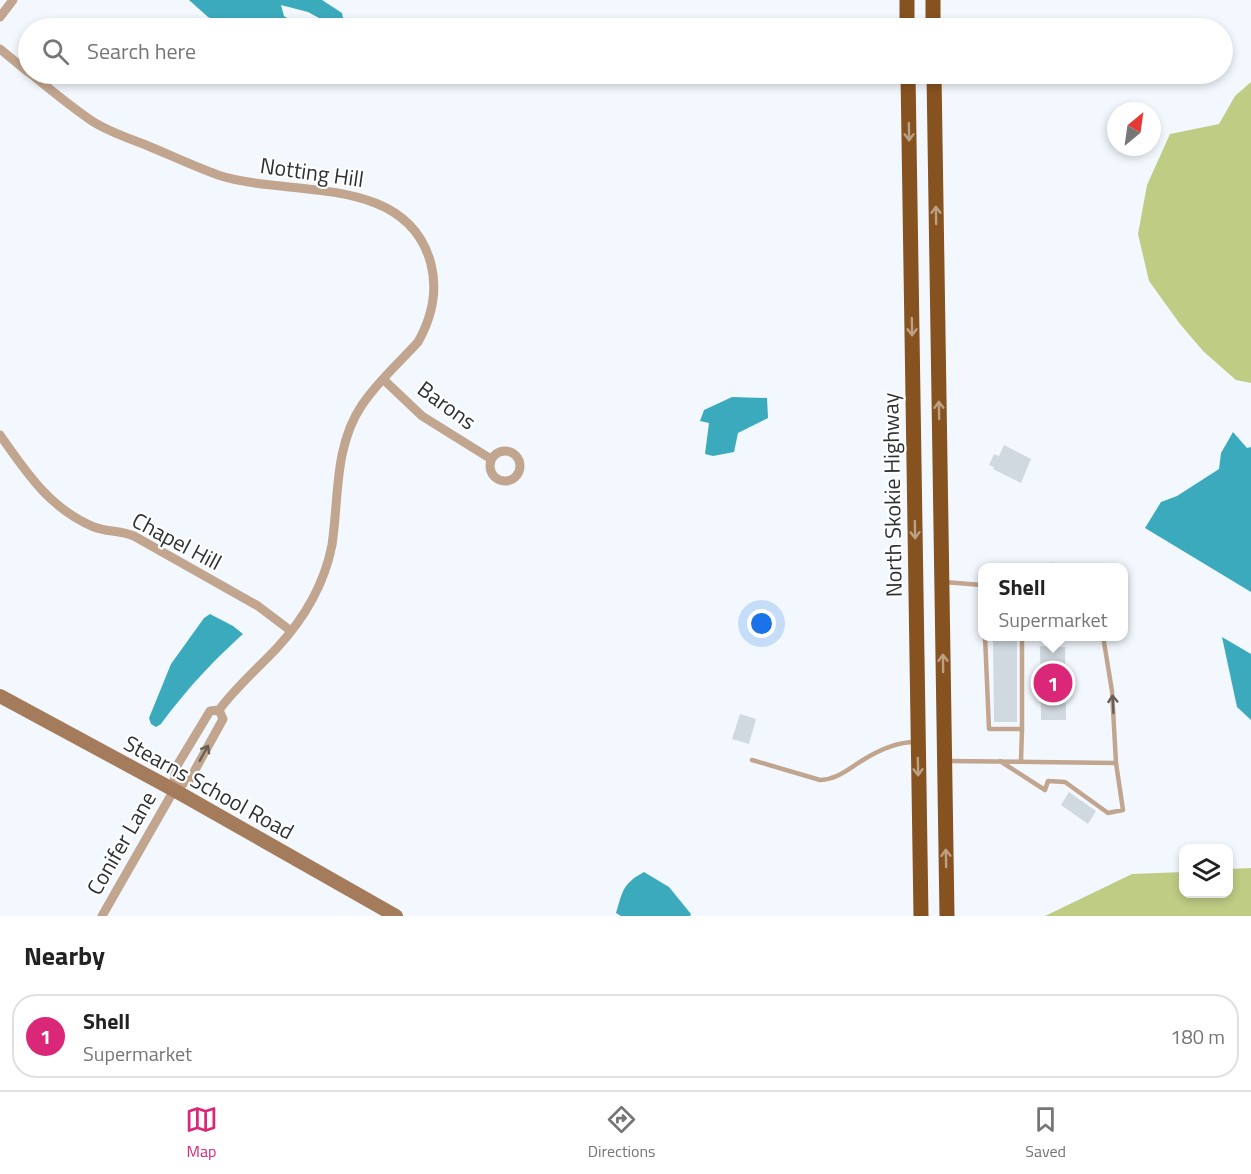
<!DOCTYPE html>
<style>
body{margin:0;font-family:"Titillium Web",sans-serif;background:#f2f2f2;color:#222}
.controls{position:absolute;right:18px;bottom:18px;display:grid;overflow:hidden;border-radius:12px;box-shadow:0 3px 9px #0003}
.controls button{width:54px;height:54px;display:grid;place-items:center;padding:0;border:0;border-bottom:2px solid #e0e0e0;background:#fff;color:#222;font:30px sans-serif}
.compass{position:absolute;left:1107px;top:102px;width:54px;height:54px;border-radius:50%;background:#fff;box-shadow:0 3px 9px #0003;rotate:29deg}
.you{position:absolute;left:762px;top:624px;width:21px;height:21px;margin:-15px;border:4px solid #fff;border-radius:50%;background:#1a73e8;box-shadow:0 0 0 9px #1a73e833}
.badge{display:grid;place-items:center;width:39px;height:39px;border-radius:50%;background:#db2777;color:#fff;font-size:20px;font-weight:700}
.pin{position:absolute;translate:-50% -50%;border:3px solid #fff;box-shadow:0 2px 6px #0006}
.popup{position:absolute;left:978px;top:563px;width:150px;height:78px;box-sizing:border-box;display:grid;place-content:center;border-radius:12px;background:#fff;filter:drop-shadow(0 2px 4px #0005);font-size:20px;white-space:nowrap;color:#767676}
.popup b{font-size:22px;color:#222}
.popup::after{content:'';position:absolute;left:50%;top:100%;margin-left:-12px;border:12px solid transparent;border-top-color:#fff}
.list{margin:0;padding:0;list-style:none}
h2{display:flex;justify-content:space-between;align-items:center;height:78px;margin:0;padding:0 24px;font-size:26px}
h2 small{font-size:20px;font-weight:400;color:#767676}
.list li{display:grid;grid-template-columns:39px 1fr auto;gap:18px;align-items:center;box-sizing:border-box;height:84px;margin:0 12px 12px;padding:0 12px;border:2px solid #e0e0e0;border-radius:24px}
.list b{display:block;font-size:22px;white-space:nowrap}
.list p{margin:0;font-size:20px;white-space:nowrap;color:#767676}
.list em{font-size:20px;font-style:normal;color:#767676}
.icon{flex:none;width:33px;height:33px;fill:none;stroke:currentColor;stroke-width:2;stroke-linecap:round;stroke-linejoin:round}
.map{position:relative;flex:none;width:1251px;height:916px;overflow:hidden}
.search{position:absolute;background:#fff;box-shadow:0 3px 9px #0003;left:18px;right:18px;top:18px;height:66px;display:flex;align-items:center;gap:15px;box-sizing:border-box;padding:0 21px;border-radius:33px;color:#767676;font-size:22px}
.sheet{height:174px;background:#fff}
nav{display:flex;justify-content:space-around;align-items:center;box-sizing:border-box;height:84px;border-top:2px solid #e0e0e0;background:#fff;font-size:16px;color:#767676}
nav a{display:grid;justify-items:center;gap:3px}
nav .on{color:#db2777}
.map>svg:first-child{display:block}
.green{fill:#bfcc84}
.water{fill:#3caabd}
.building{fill:#d1d9e0}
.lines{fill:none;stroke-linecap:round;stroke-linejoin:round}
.service{stroke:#c1a58e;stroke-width:4.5}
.minor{stroke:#c1a58e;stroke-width:9}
.secondary{stroke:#a57c5b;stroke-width:14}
.trunk{stroke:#86521f;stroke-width:15}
.oneway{stroke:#bca084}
.oneway2{stroke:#695f57}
.labels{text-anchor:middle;stroke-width:4.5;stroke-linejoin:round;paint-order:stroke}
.street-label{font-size:22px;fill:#2e3133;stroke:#fff}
</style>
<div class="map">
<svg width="1251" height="916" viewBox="0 0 1251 916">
<rect width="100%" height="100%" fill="#f2f8fe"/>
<path class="green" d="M1251 82V383L1236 380 1203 351 1180 324 1149 281 1138 234 1147 185 1170 134 1219 124 1235 96Z
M1251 868V916H1045L1132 874 1183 872 1184 894H1228L1229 869Z"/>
<path class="water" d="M189 0H322L342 13 345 28H328L330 24 308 12 281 5 284 16 303 28H276L263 20 245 18 221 23 208 17Z
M732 397 767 398 768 418 738 433 734 452 713 456 705 454 709 423 700 421 704 410Z
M1233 432 1247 448 1251 447V592L1145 528 1161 502 1177 496 1219 469 1221 453Z
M210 614 233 626 243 634C210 664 187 689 161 724L156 727 151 724 149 718 171 664 204 618Z
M1222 637 1251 654V720L1237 707Z
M644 872 669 887 691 914 690 916H621L616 913C623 891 622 884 644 872Z"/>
<path class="building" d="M1004 445 1031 459 1021 483 993 469 994 467 989 465 994 454 999 456Z
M993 638H1017V722H994Z
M1040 646 1065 647 1066 720H1041Z
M740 714 756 719 749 744 732 739Z
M1069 792 1096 811 1088 824 1061 805Z"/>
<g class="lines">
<path class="service" d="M1011 568 1014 566 1054 565 1056 568
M944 582 982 585V589
M985 636 989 729H1022L1021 761
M1022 636V729
M1103 636 1112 691 1116 763
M752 760 820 780C838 779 848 769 863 760 879 750 896 742 915 742
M947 761 1116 763 1123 810 1108 813 1065 782 1048 781 1045 790 1000 761"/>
<path class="minor" d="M0 17 13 0
M0 49 28 72
M31 74C51 90 71 107 92 121 109 132 128 138 146 145 170 155 193 166 218 175 287 198 407 172 431 264 438 292 432 317 418 342 399 363 377 382 362 405 334 446 339 498 332 545 324 586 304 619 276 649 256 670 236 687 219 710L210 711 175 769 174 790
M383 379 422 416 491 459
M0 435C26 472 50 509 94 527 107 532 119 530 134 536L258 606 291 631
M490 466a15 15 0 1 1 30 0a15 15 0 1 1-30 0Z
M102 916 174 790 190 779 223 719 219 710"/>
<path class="secondary" d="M0 696 174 790 396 916"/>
<path class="trunk" d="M907 0V28
M933 0V28
M908 74 921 916
M934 74 947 916"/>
</g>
<defs><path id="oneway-shaft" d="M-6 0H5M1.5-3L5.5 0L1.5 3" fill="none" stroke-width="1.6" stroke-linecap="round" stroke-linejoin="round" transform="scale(1.5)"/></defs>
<g class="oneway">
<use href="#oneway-shaft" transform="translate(909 132) rotate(89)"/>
<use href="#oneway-shaft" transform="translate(936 215) rotate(-91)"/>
<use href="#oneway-shaft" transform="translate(912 327) rotate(89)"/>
<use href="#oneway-shaft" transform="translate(939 410) rotate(-91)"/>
<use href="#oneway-shaft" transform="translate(915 530) rotate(89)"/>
<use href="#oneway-shaft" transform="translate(943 663) rotate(-91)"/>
<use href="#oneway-shaft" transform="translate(918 767) rotate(89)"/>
<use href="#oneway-shaft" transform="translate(946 858) rotate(-91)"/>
</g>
<g class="oneway2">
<use href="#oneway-shaft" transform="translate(1113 704) rotate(-93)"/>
<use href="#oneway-shaft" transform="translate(204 753) rotate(-61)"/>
</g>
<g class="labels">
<g class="street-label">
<text transform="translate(312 172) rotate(8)" y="8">Notting Hill</text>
<text transform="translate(447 405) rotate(36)" y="8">Barons</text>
<text transform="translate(892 495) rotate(-91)" y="8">North Skokie Highway</text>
<text transform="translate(177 541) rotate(28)" y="8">Chapel Hill</text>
<text transform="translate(209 787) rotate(29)" y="8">Stearns School Road</text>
<text transform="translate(121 843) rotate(-60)" y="8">Conifer Lane</text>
</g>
</g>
</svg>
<div class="controls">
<button><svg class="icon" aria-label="layers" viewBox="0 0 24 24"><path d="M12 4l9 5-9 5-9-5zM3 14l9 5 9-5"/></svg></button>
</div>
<svg class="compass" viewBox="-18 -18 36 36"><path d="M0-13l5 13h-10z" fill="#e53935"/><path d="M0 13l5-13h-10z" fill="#767676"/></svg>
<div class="you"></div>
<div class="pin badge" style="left:1053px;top:683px">1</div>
<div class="popup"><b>Shell</b>Supermarket</div>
<div class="search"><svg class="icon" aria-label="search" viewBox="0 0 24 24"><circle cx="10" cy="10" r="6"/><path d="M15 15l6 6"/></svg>Search here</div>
</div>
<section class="sheet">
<h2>Nearby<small></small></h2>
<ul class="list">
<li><span class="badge">1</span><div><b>Shell</b><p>Supermarket</p></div><em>180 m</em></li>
</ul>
</section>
<nav>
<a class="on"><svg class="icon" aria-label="map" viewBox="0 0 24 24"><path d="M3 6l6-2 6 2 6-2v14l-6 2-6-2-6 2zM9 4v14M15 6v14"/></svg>Map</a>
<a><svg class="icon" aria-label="directions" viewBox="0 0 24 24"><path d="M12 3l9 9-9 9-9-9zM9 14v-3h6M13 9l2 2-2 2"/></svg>Directions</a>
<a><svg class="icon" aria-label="saved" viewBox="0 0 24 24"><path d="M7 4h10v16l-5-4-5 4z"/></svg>Saved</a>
</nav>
